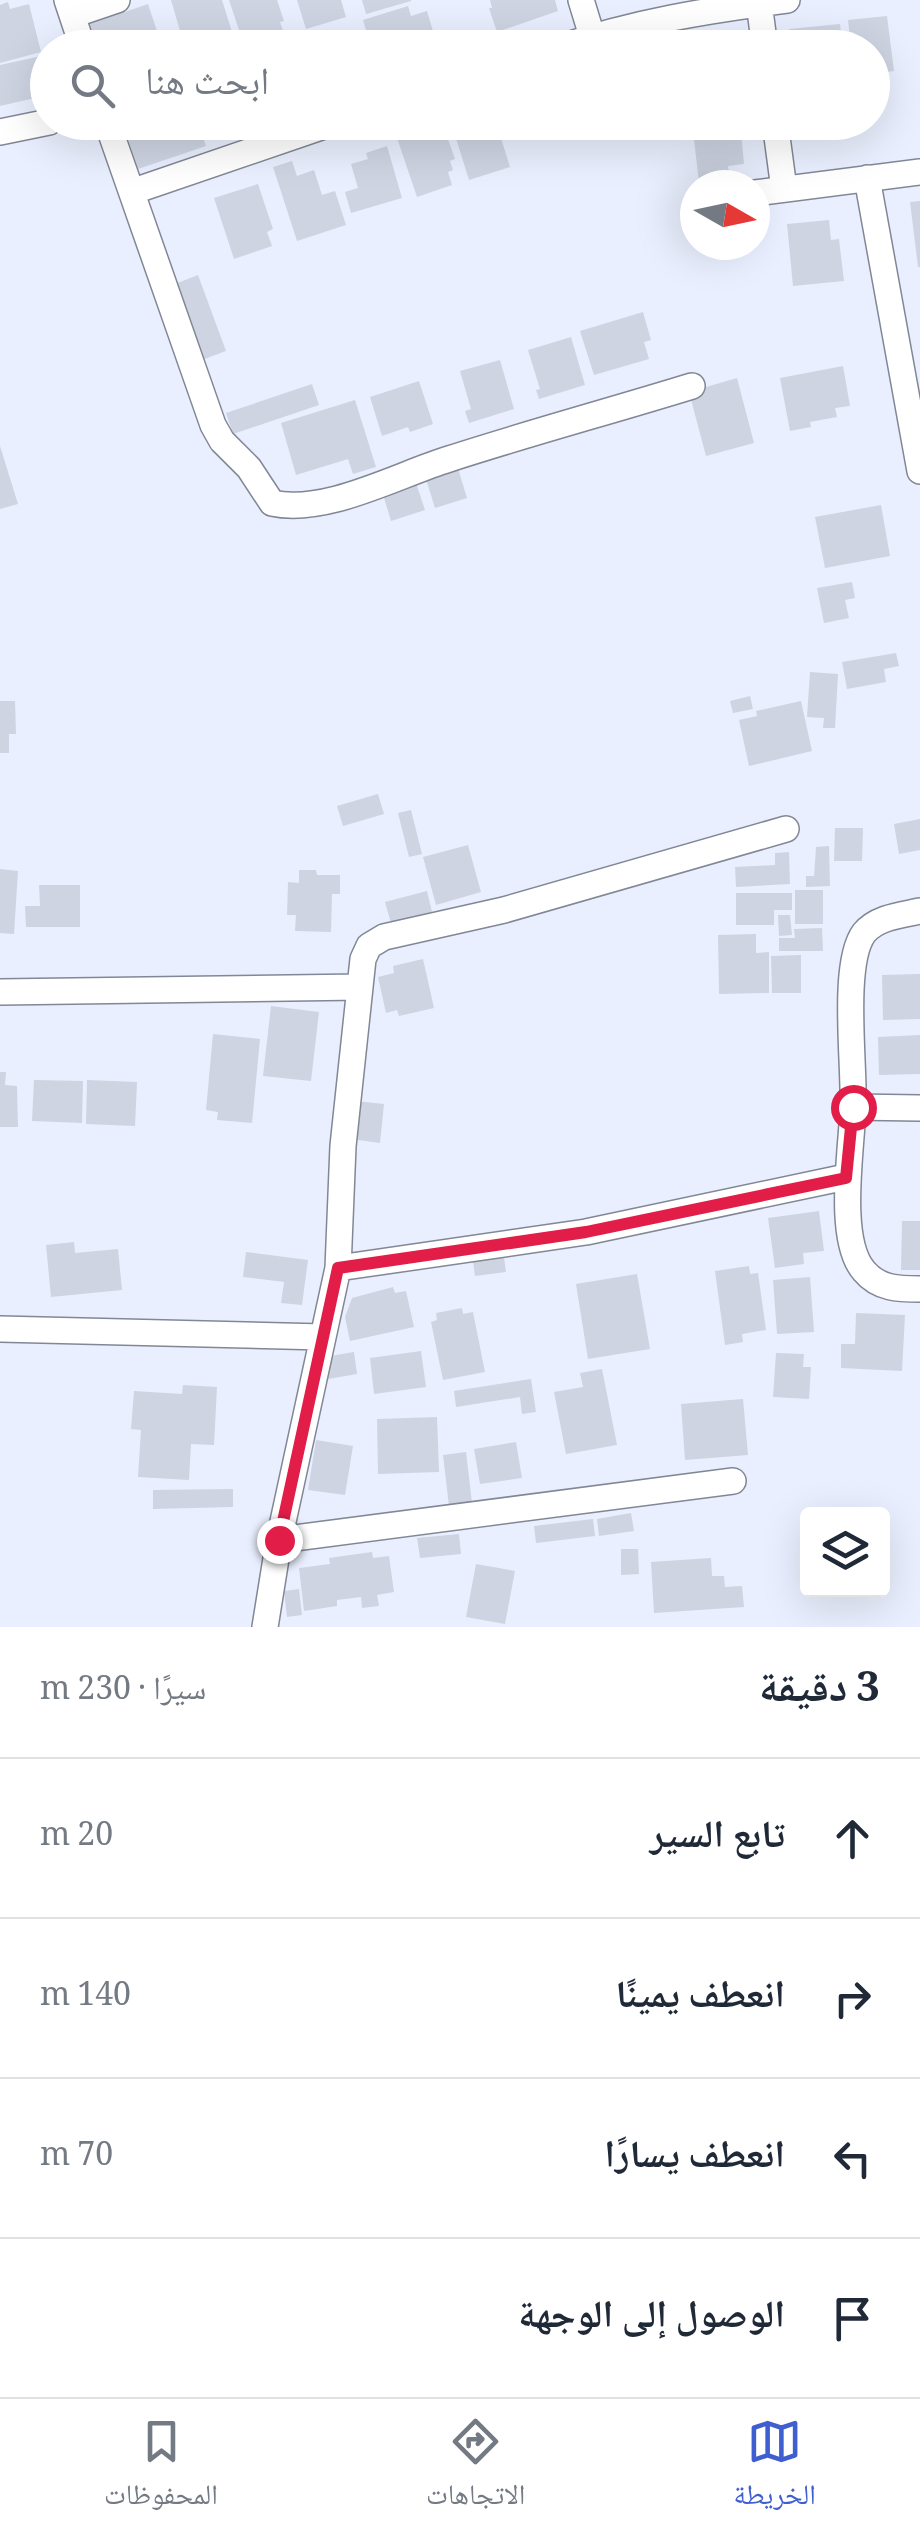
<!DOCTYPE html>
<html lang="ar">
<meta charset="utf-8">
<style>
body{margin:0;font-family:Georgia,"Noto Naskh Arabic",serif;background:#f6f6f7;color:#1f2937;direction:rtl}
.controls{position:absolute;right:30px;bottom:30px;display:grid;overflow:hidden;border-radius:10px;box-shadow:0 10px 40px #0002}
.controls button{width:90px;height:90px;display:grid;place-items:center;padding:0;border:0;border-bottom:2px solid #e0e1e3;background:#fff;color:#1f2937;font:50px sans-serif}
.compass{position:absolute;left:680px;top:170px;width:90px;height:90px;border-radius:50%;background:#fff;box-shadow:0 10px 40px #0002;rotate:99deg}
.stop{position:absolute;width:30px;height:30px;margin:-22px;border:8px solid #e11d48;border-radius:50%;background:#fff}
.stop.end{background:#e11d48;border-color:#fff;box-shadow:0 2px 10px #0008}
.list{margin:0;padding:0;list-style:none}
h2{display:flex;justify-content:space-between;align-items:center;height:130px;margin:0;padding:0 40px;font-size:42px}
h2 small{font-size:32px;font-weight:400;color:#747a83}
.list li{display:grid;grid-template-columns:65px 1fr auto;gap:30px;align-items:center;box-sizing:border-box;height:160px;padding:0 40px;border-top:2px solid #e0e1e3}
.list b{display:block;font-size:38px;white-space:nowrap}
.list em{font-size:32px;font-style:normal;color:#747a83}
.icon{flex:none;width:55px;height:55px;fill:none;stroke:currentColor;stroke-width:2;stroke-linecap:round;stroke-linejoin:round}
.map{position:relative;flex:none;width:920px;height:1627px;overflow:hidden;direction:ltr}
.search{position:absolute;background:#fff;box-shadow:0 10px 40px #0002;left:30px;right:30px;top:30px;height:110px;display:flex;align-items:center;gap:25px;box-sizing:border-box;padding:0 35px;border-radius:55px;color:#747a83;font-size:38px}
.sheet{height:770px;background:#fff}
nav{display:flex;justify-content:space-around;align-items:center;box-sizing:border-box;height:140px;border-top:2px solid #e0e1e3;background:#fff;font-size:28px;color:#747a83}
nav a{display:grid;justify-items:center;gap:5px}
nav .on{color:#3f5ed0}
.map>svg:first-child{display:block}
.building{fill:#ced4e2}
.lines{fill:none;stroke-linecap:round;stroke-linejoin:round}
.minor-casing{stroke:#828795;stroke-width:28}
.minor{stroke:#fff;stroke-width:25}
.route{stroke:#e11d48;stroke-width:12}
</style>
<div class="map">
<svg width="920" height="1627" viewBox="0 0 920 1627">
<rect width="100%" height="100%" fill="#e9effe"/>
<path class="building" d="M171 0H222L237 48H185Z
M229 0H277L284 21 280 22 284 34 245 48Z
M297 0H341L346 17 306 29Z
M362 0H411V1L366 14Z
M490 0H555L558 11 497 32 489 8H492Z
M8 2 10 9 29 4 41 52 0 63V5Z
M148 4 160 40 138 48H98L90 24Z
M408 6 411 16 427 11 438 48H371L363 20Z
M887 16 894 71 872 74V48H851L848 20Z
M840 24 843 48H791L789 29Z
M316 33 318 40 338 34 340 39 354 35 357 48H304L301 37Z
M46 55 48 95 0 106V65Z
M157 122H198L206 146 138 169 126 133Z
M211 122H253V123L216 136Z
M423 122H442L455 159 450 161 453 170 448 172 452 185 417 197 395 132Z
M451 122H496L510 167 469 180Z
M692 122H740L744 164 728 166 730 179 699 183Z
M797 122H858L859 127 798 132Z
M387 146 402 198 351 213 345 192 358 188 351 164 368 159 366 153Z
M292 161 297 176 314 170 322 195 335 191 346 225 297 241 273 167Z
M258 184 273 229 267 232 272 246 234 259 214 198Z
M920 201V267H918L910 202Z
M829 220 831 240 839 239 844 281 793 286 787 224Z
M198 275 226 351 202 360 175 284Z
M643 312 651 340 644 342 649 359 594 375 580 331Z
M571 337 585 385 539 399 536 390 540 389 528 350Z
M500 360 514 409 469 423 465 411 471 409 460 371Z
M843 366 850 406 835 408 837 417 810 422 811 427 790 431 780 378Z
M737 378 754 443 706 456 689 392Z
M419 381 433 424 410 432 408 427 382 436 370 397Z
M312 384 319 405 233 434 226 413Z
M355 400 376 467 353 474 348 459 296 475 281 423Z
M0 446 18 504 0 509Z
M457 465 467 498 435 508 425 476Z
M415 480 425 510 391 521 382 491Z
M881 505 890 556 825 568 815 517Z
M852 582 855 598 845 600 849 618 824 623 817 588Z
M896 653 899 666 884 669 886 682 847 689 842 662Z
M810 672 838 674 835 728H823L824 718 807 717Z
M750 696 753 709 733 713 730 701Z
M0 701H15L16 734H9V753H0Z
M801 701 812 751 749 766 739 720 757 716 756 711Z
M378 794 384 814 343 826 337 806Z
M411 810 422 854 409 857 398 813Z
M920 819V850L899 854 894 824Z
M835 828H863L862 861H834Z
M468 845 481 892 436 905 423 857Z
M829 846 830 886 806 887V876H814L816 847Z
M789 852 790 884 736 887 735 867 775 865V853Z
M0 869 18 871 14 934 0 933Z
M299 870H316L317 875H340V894H332L331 932 295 931 296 915H287L288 882 299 883Z
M39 885H80V927H26L25 906H40Z
M795 890H823V924H795Z
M427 891 432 912 391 923 385 902Z
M736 893H792V910H774V925H736Z
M778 915H790L792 935 779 936Z
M822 928 823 951H779V938H795L794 929Z
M756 934V953L769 952V993L719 994 718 935Z
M801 955V993H772L771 956Z
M423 959 434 1008 399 1016 397 1010 386 1013 378 977 394 973 393 966Z
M920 974V1019L883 1020 882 975Z
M271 1006 319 1012 311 1081 263 1076Z
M213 1034 260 1039 252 1123 217 1120 218 1112 206 1110Z
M920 1035V1074L879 1075 878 1037Z
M0 1072H6L5 1085 17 1086 18 1127H0Z
M34 1080 83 1081 82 1123 32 1121Z
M87 1080 137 1082 135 1126 86 1124Z
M355 1101 384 1104 380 1143 351 1139Z
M819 1211 824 1251 803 1253 804 1264 775 1268 768 1218Z
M902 1221H920V1270H901Z
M74 1242 75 1253 118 1249 122 1290 51 1297 46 1245Z
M503 1250 506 1272 475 1276 472 1254Z
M246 1252 308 1260 302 1305 281 1303 284 1282 243 1277Z
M749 1266 750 1274 758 1273 766 1330 742 1334 743 1342 725 1345 715 1271Z
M637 1274 650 1349 588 1359 576 1284Z
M810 1277 814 1332 777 1334 773 1280Z
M393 1287 395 1293 406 1291 414 1327 350 1341 345 1317 352 1298Z
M462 1308 463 1314 473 1312 485 1372 443 1380 431 1322 437 1320 436 1313Z
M856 1313 905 1315 902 1371 841 1368V1344H855Z
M421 1351 426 1387 374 1394 370 1358Z
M354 1352 357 1374 328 1379 325 1357Z
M776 1353 804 1354 803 1367H811L809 1399 773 1397Z
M602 1369 617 1445 566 1454 554 1392 583 1387 580 1373Z
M531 1379 536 1412 522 1414 520 1397 456 1407 454 1391Z
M183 1385 217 1387 214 1445 191 1444 189 1480 138 1477 141 1430 131 1429 134 1391 182 1394Z
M743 1399 748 1455 685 1460 681 1404Z
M437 1417 439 1472 378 1474 377 1419Z
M316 1440 353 1446 345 1495 308 1490Z
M516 1442 522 1478 480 1484 474 1449Z
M466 1452 472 1503 449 1506 443 1455Z
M233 1489V1507L153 1509V1490Z
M631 1513 634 1531 599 1536 597 1519Z
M593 1519 595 1536 536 1543 534 1526Z
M459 1534 461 1554 420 1558 417 1538Z
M621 1549H638L639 1574 621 1575Z
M372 1552 373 1558 389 1556 394 1592 377 1595 379 1606 362 1608 361 1597 337 1600V1606L304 1611 299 1568 330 1564 329 1558Z
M711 1558 712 1576H724L725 1587 742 1586 744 1607 654 1613 651 1562Z
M476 1564 515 1571 505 1624 466 1617Z
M299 1589 302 1615 287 1617 284 1591Z"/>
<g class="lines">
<g class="minor-casing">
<path id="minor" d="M67 0 83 48
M581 0 592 36
M759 3 765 48
M73 15 117 0
M559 48C633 22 709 10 787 0
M107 122 213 425 222 441 249 468 272 503C326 515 397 475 449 459 529 433 611 411 692 386
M775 122 784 189
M0 132 49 122
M867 178 920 471
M134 191 336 122
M755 193 920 172
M920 911C902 915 877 917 864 933 841 964 855 1067 853 1107 852 1147 836 1239 864 1271 879 1289 899 1289 920 1289
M0 992 360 987
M853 1107 920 1108
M338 1268 586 1232 846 1177
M0 1329 323 1337
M279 1540 733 1481
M265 1627 279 1540 338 1268 343 1146 363 959 369 946 384 937 504 910 786 829"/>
</g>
<use href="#minor" class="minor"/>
</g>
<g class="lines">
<path class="route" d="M279 1540 338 1268 586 1232 846 1178 853 1107"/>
</g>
</svg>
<div class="controls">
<button><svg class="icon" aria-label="layers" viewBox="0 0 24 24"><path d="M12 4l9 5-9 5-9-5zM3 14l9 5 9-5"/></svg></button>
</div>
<svg class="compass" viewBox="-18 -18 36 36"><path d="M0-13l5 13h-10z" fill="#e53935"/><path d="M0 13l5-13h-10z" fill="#747a83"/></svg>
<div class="stop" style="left:853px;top:1107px"></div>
<div class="stop end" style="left:279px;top:1540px"></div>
<div class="search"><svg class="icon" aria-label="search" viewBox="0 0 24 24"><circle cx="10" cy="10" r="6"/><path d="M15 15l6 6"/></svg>ابحث هنا</div>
</div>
<section class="sheet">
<h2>3 دقيقة<small>سيرًا · 230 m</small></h2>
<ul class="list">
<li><svg class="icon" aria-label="ahead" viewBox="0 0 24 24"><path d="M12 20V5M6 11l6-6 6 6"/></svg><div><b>تابع السير</b></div><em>20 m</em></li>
<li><svg class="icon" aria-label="right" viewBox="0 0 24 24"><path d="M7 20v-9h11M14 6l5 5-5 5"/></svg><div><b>انعطف يمينًا</b></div><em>140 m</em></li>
<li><svg class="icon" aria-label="left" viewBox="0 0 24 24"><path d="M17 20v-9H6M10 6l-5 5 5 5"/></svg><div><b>انعطف يسارًا</b></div><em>70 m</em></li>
<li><svg class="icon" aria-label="arrive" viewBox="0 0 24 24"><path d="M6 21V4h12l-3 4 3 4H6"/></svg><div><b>الوصول إلى الوجهة</b></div></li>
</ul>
</section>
<nav>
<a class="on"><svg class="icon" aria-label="map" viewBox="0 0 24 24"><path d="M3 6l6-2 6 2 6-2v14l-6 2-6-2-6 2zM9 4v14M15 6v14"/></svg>الخريطة</a>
<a><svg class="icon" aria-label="directions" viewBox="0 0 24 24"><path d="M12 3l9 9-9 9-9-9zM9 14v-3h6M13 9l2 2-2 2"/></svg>الاتجاهات</a>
<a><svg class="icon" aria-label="saved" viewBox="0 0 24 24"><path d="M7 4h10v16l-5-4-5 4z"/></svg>المحفوظات</a>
</nav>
